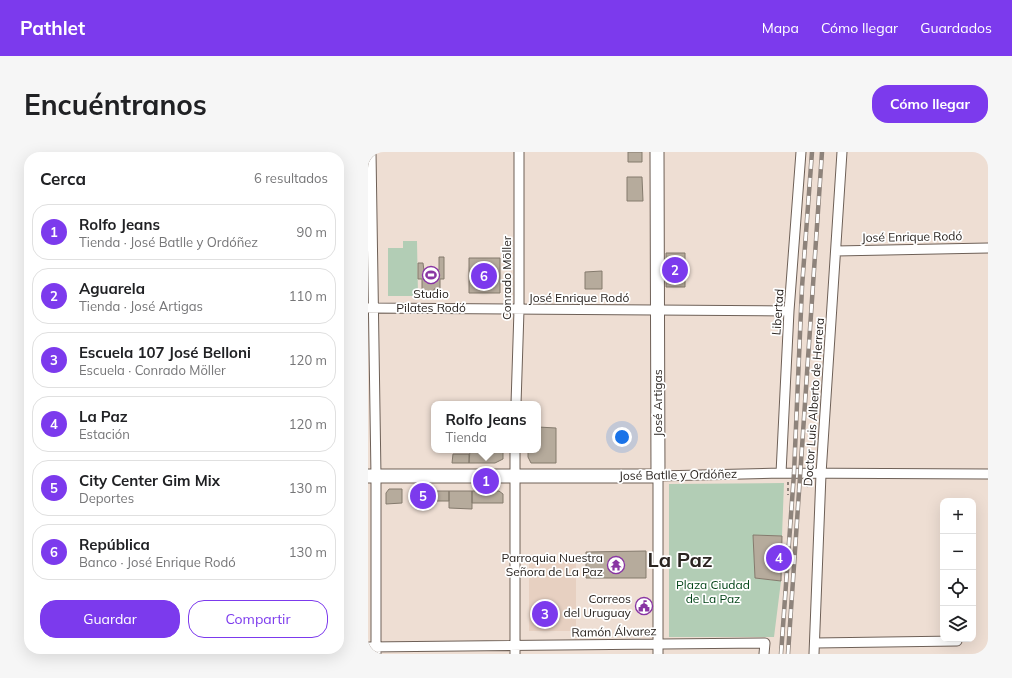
<!DOCTYPE html>
<html lang="es">
<meta charset="utf-8">
<style>
body{margin:0;font-family:Mulish,sans-serif;background:#f6f6f6;color:#202124}
.controls{position:absolute;right:12px;bottom:12px;display:grid;overflow:hidden;border-radius:8px;box-shadow:0 4px 16px #0002}
.controls button{width:36px;height:36px;display:grid;place-items:center;padding:0;border:0;border-bottom:1px solid #e0e0e0;background:#fff;color:#202124;font:20px sans-serif}
.you{position:absolute;left:254px;top:285px;width:14px;height:14px;margin:-10px;border:3px solid #fff;border-radius:50%;background:#1a73e8;box-shadow:0 0 0 6px #1a73e833}
.badge{display:grid;place-items:center;width:26px;height:26px;border-radius:50%;background:#7c3aed;color:#fff;font-size:13px;font-weight:700}
.pin{position:absolute;translate:-50% -50%;border:2px solid #fff;box-shadow:0 1px 4px #0006}
.popup{position:absolute;left:63px;top:249px;width:110px;height:52px;box-sizing:border-box;display:grid;place-content:center;border-radius:8px;background:#fff;filter:drop-shadow(0 1px 3px #0005);font-size:13px;white-space:nowrap;color:#757577}
.popup b{font-size:15px;color:#202124}
.popup::after{content:'';position:absolute;left:50%;top:100%;margin-left:-8px;border:8px solid transparent;border-top-color:#fff}
.list{margin:0;padding:0;list-style:none}
h2{display:flex;justify-content:space-between;align-items:center;height:52px;margin:0;padding:0 16px;font-size:17px}
h2 small{font-size:13px;font-weight:400;color:#757577}
.list li{display:grid;grid-template-columns:26px 1fr auto;gap:12px;align-items:center;box-sizing:border-box;height:56px;margin:0 8px 8px;padding:0 8px;border:1px solid #e0e0e0;border-radius:16px}
.list b{display:block;font-size:15px;white-space:nowrap}
.list p{margin:0;font-size:13px;white-space:nowrap;color:#757577}
.list em{font-size:13px;font-style:normal;color:#757577}
.actions{display:flex;gap:8px;padding:12px 16px}
.actions a{flex:1;padding:9px 0;border:1px solid #7c3aed;border-radius:16px;text-align:center;font-size:14px;color:#7c3aed}
.actions .main{background:#7c3aed;color:#fff}
.icon{flex:none;width:22px;height:22px;fill:none;stroke:currentColor;stroke-width:2;stroke-linecap:round;stroke-linejoin:round}
.map{position:relative;flex:none;width:620px;height:502px;overflow:hidden;border-radius:16px}
header{display:flex;align-items:center;gap:24px;box-sizing:border-box;height:56px;padding:0 20px;background:#7c3aed;color:#fff}
header strong{font-size:19px}
nav{display:flex;gap:22px;margin-inline-start:auto;font-size:14px}
.intro{display:flex;align-items:center;justify-content:space-between;box-sizing:border-box;height:96px;padding:0 24px}
h1{margin:0;font-size:28px}
.button{padding:10px 18px;border-radius:16px;background:#7c3aed;color:#fff;font-size:14px;font-weight:700}
main{display:flex;gap:24px;padding:0 24px}
aside{flex:1;background:#fff;border-radius:16px;box-shadow:0 4px 16px #0002}
.map>svg:first-child{display:block}
.built{fill:#e7d0c1}
.green{fill:#b2cdb5}
.building{fill:#b6ab9c;stroke:#847a6d}
.lines{fill:none;stroke-linecap:round;stroke-linejoin:round}
.street-casing{stroke:#6e6057;stroke-width:11}
.secondary-casing{stroke:#6e6057;stroke-width:15}
.path{stroke:#8c8179;stroke-width:2;stroke-dasharray:3 3;stroke-linecap:butt}
.street{stroke:#fff;stroke-width:9}
.secondary{stroke:#fff;stroke-width:13}
.rail-casing{stroke:#8e837b;stroke-width:4.5}
.rail{stroke:#fff;stroke-width:3;stroke-dasharray:9;stroke-linecap:butt}
.labels{text-anchor:middle;stroke-width:3.5;stroke-linejoin:round;paint-order:stroke}
.street-label{font-size:12px;fill:#2a2420;stroke:#fff}
.poi-label{font-size:12px;fill:#2a2420;stroke:#fff;text-anchor:end}
.park-label{font-size:12px;fill:#024317;stroke:#fff}
.town-label{font-size:20px;font-weight:bold;fill:#2a2420;stroke:#fff}
</style>
<header>
<strong>Pathlet</strong>
<nav><a>Mapa</a><a>Cómo llegar</a><a>Guardados</a></nav>
</header>
<div class="intro"><h1>Encuéntranos</h1><a class="button">Cómo llegar</a></div>
<main>
<aside>
<h2>Cerca<small>6 resultados</small></h2>
<ul class="list">
<li><span class="badge">1</span><div><b>Rolfo Jeans</b><p>Tienda · José Batlle y Ordóñez</p></div><em>90 m</em></li>
<li><span class="badge">2</span><div><b>Aguarela</b><p>Tienda · José Artigas</p></div><em>110 m</em></li>
<li><span class="badge">3</span><div><b>Escuela 107 José Belloni</b><p>Escuela · Conrado Möller</p></div><em>120 m</em></li>
<li><span class="badge">4</span><div><b>La Paz</b><p>Estación</p></div><em>120 m</em></li>
<li><span class="badge">5</span><div><b>City Center Gim Mix</b><p>Deportes</p></div><em>130 m</em></li>
<li><span class="badge">6</span><div><b>República</b><p>Banco · José Enrique Rodó</p></div><em>130 m</em></li>
</ul>
<div class="actions"><a class="main">Guardar</a><a>Compartir</a></div>
</aside>
<div class="map">
<svg width="620" height="502" viewBox="0 0 620 502">
<rect width="100%" height="100%" fill="#eeded3"/>
<path class="built" d="M161 409H208V479H161Z"/>
<path class="green" d="M35 89H49L50 144H20V96H35Z
M416 331 414 384 385 383 387 426 413 429 406 485H301V332Z"/>
<path class="building" d="M260 0H274V10H260Z
M259 25H274L275 49H259Z
M298 101H317V135H298Z
M71 105H76V127H72V137H66V140H54V127H50V111H55L56 119 71 118Z
M101 106H132V141H101Z
M234 119V137H217V120Z
M170 275 188 276V311H163L160 305V298H170Z
M102 298H135V307L127 311H101Z
M85 302H101V311H84Z
M21 337H34V351L18 352V341Z
M47 338 64 339V354H47Z
M64 339H81V349H64Z
M81 339H104V357L81 356Z
M104 339H131L135 342V351H104Z
M385 383 414 384 413 429 387 426Z
M278 399V426H218V400Z"/>
<g class="lines">
<g class="street-casing">
<path id="street" d="M3 0 8 324V502
M468 99 620 96
M0 156 421 159
M148 252 151 158V0
M147 298V502
M413 321 421 159 433 0
M447 491 589 489
M0 495 397 491 396 502
M290 502V324L413 321 620 322
M446 502 453 322 474 0"/>
</g>
<g class="secondary-casing">
<path id="secondary" d="M0 324H290L289 0"/>
</g>
<path class="path" d="M420 330V343
M439 335 440 331"/>
<use href="#street" class="street"/>
<use href="#secondary" class="secondary"/>
<g class="rail-casing">
<path id="rail" d="M413 502 426 321 434 135 444 0
M420 502 454 0"/>
</g>
<use href="#rail" class="rail"/>
</g>
<defs>
<g id="stadium-ring" transform="scale(0.9)"><circle r="9.5" fill="#fff" stroke="#8935a3" stroke-width="1.5"/><path d="M0-5a6.5 5 0 1 0 0 10a6.5 5 0 1 0 0-10ZM-3.5-1.8h7v3.6h-7Z" fill="#8935a3"/></g>
<g id="temple-ring" transform="scale(0.9)"><circle r="9.5" fill="#fff" stroke="#8935a3" stroke-width="1.5"/><path d="M0-6L5-2H3V0L6.5 2.5H4V6H1.5V3h-3V6H-4V2.5H-6.5L-3 0V-2H-5Z" fill="#8935a3"/></g>
<g id="civic-ring" transform="scale(0.9)"><circle r="9.5" fill="#fff" stroke="#8935a3" stroke-width="1.5"/><path d="M-.6-6.5H3V-4.5H.6V-3L4-1V1h2V6H-6V1h2V-1L-.6-3ZM-1.2 2.5V6h2.4V2.5Z" fill="#8935a3"/></g>
</defs>
<g fill-rule="evenodd">
<use href="#stadium-ring" x="63" y="123"/>
<use href="#temple-ring" x="248" y="413"/>
<use href="#civic-ring" x="276" y="454"/>
</g>
<g class="labels">
<g class="street-label">
<text transform="translate(544 85) rotate(-1)" y="4">José Enrique Rodó</text>
<text transform="translate(139 126) rotate(-90)" y="4">Conrado Möller</text>
<text x="211" y="150">José Enrique Rodó</text>
<text transform="translate(410 160) rotate(-86)" y="4">Libertad</text>
<text transform="translate(446 250) rotate(-86)" y="4">Doctor Luis Alberto de Herrera</text>
<text transform="translate(290 251) rotate(-90)" y="4">José Artigas</text>
<text transform="translate(310 323) rotate(-1)" y="4">José Batlle y Ordóñez</text>
<text transform="translate(246 480) rotate(-1)" y="4">Ramón Álvarez</text>
</g>
<g class="poi-label">
<text x="63" y="146" text-anchor="middle">Studio<tspan x="63" dy="14">Pilates Rodó</tspan></text>
<text x="235" y="410">Parroquia Nuestra<tspan x="235" dy="14">Señora de La Paz</tspan></text>
<text x="263" y="451">Correos<tspan x="263" dy="14">del Uruguay</tspan></text>
</g>
<g class="park-label">
<text x="345" y="437">Plaza Ciudad<tspan x="345" dy="14">de La Paz</tspan></text>
</g>
<g class="town-label">
<text x="312" y="415">La Paz</text>
</g>
</g>
</svg>
<div class="controls">
<button>+</button>
<button>−</button>
<button><svg class="icon" aria-label="locate" viewBox="0 0 24 24"><circle cx="12" cy="12" r="6"/><path d="M12 2v4M12 18v4M2 12h4M18 12h4"/></svg></button>
<button><svg class="icon" aria-label="layers" viewBox="0 0 24 24"><path d="M12 4l9 5-9 5-9-5zM3 14l9 5 9-5"/></svg></button>
</div>
<div class="you"></div>
<div class="pin badge" style="left:118px;top:329px">1</div>
<div class="popup"><b>Rolfo Jeans</b>Tienda</div>
<div class="pin badge" style="left:307px;top:118px">2</div>
<div class="pin badge" style="left:177px;top:462px">3</div>
<div class="pin badge" style="left:411px;top:406px">4</div>
<div class="pin badge" style="left:55px;top:344px">5</div>
<div class="pin badge" style="left:116px;top:124px">6</div>
</div>
</main>
